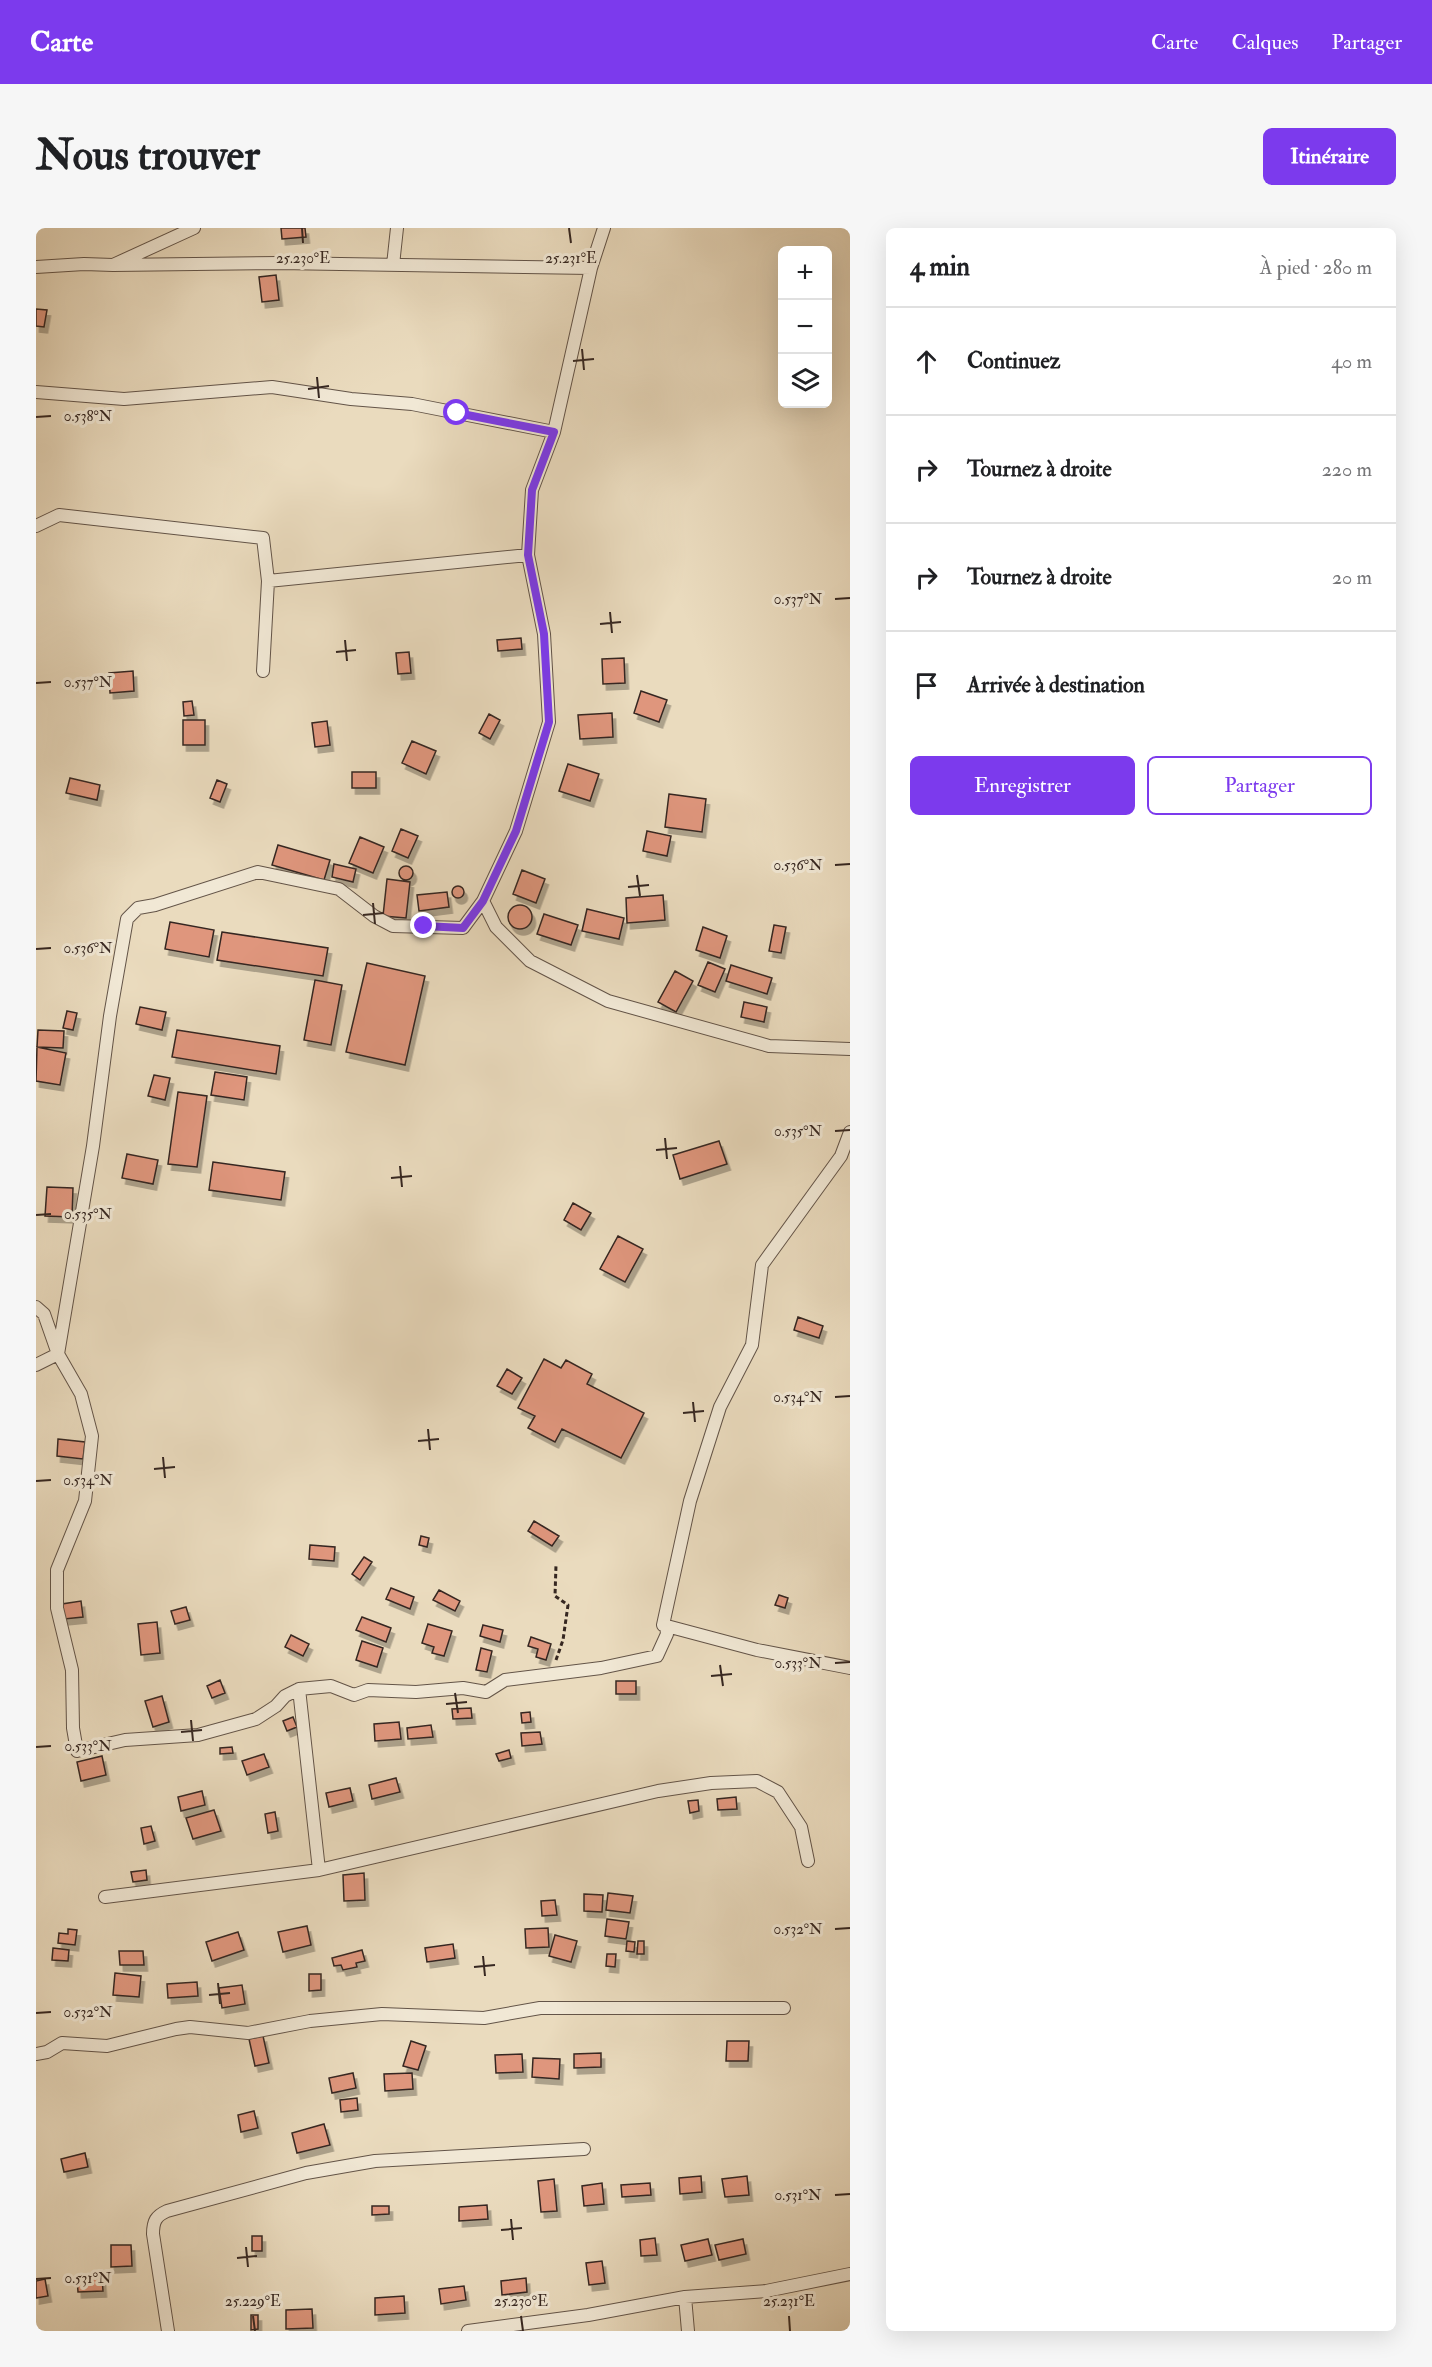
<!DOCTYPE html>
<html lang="fr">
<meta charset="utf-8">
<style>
body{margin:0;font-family:"IM FELL Double Pica",serif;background:#f6f6f6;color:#202124}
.controls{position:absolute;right:18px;top:18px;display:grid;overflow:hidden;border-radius:9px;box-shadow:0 6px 24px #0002}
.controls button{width:54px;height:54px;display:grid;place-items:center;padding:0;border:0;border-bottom:2px solid #e0e0e0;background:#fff;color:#202124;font:30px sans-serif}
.stop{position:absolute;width:18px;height:18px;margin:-14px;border:4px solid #7c3aed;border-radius:50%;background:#fff}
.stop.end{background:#7c3aed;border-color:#fff;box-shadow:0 2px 6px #0008}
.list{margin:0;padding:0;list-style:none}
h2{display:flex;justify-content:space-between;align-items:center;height:78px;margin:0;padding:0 24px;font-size:26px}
h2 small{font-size:20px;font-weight:400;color:#757577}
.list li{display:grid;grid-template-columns:39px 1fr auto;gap:18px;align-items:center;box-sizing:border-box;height:108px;padding:0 24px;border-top:2px solid #e0e0e0}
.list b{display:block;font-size:22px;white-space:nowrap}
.list em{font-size:20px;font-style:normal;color:#757577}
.actions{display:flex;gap:12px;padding:18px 24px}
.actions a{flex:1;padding:14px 0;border:2px solid #7c3aed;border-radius:9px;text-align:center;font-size:21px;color:#7c3aed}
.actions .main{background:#7c3aed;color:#fff}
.icon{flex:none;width:33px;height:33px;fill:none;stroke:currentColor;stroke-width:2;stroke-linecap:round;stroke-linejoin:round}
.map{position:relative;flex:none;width:814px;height:2103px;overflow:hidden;border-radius:9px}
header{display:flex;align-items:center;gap:36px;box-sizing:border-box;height:84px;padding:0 30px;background:#7c3aed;color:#fff}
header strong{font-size:28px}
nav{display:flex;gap:33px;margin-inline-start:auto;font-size:21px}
.intro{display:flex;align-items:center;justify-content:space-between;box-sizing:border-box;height:144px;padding:0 36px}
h1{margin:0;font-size:42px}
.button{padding:15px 27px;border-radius:9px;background:#7c3aed;color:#fff;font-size:21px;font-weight:700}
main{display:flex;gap:36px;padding:0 36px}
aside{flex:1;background:#fff;border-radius:9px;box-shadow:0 6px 24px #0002}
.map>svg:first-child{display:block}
.building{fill:#df967d;stroke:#362721;stroke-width:1.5;filter:url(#shadow)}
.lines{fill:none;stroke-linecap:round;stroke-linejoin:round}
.minor-casing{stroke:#635448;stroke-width:14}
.path{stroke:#362721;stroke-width:3;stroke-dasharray:4.5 3;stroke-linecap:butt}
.minor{stroke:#f1e8d5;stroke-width:12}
.route{stroke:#7c3aed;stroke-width:8}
.ticks{fill:none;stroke:#362721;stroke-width:2}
.ticks-label{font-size:15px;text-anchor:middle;fill:#362721;stroke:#f1e8d5;stroke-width:6;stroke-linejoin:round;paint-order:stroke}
</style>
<header>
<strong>Carte</strong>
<nav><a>Carte</a><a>Calques</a><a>Partager</a></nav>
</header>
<div class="intro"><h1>Nous trouver</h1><a class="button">Itinéraire</a></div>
<main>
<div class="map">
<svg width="814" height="2103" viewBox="0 0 814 2103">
<defs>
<filter id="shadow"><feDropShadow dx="3.5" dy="6" stdDeviation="0" flood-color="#0004"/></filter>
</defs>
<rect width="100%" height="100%" fill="#eadbbe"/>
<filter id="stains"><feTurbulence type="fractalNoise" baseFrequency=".00333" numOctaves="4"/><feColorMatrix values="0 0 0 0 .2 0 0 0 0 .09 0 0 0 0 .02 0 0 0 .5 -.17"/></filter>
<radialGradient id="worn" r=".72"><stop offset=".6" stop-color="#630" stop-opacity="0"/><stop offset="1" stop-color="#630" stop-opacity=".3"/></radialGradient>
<path class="building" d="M245 0H269L270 9 246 11Z
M240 47 243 72 226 74 223 49Z
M0 81 11 82 8 99 0 98Z
M485 410 486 421 462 423 461 412Z
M373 424 375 445 362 446 360 425Z
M588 430 589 455 567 456 566 431Z
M97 443 98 463 74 465 73 445Z
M605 463 631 472 623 494 598 485Z
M156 473 158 487 148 488 147 474Z
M576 485 577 509 544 511 542 487Z
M453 486 464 492 454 511 443 505Z
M147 492H169V517H147Z
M291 493 294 517 279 519 276 495Z
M376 513 400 523 390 546 366 535Z
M532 536 563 546 554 573 523 563Z
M316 544H340V560H316Z
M34 550 64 557 61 572 30 565Z
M181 552 191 556 184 574 174 570Z
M633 566 670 571 666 604 629 599Z
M365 601 382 608 372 630 356 623Z
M611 603 635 608 631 628 607 623Z
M324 609 348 619 337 645 313 635Z
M242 617 294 632 288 652 236 637Z
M298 636 320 641 317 654 296 649Z
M363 645a7 7 0 1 1 14 0a7 7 0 1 1-14 0Z
M486 642 509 651 500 675 477 666Z
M351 651 374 654 370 690 347 688Z
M416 664a6 6 0 1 1 12 0a6 6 0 1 1-12 0Z
M411 664 413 679 383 683 381 667Z
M627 667 629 692 591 695 590 670Z
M472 689a12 12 0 1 1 24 0a12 12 0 1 1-24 0Z
M551 681 588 690 583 711 546 703Z
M508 686 542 697 535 717 501 706Z
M134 694 178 702 173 729 129 721Z
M738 697 750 699 745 725 733 723Z
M667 699 691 708 684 730 660 722Z
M186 704 292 720 287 748 181 732Z
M672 734 689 741 679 764 662 757Z
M331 735 389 748 369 837 310 824Z
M695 737 736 750 731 766 690 753Z
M639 743 657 753 640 784 622 774Z
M279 752 306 757 295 817 268 812Z
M708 774 731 779 728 794 705 789Z
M104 779 130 784 126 802 100 796Z
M31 783 41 785 37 802 27 800Z
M2 802 28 803 27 820 1 819Z
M141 802 244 818 240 846 136 829Z
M1 819 30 825 24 857 0 853Z
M179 844 211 849 208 872 175 867Z
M118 847 134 850 129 872 112 868Z
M142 864 171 868 161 939 132 936Z
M683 913 691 936 644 951 637 927Z
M91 926 122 932 117 956 86 950Z
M177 934 249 944 245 972 173 962Z
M11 959 37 960 36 989 9 988Z
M537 975 555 985 545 1002 528 992Z
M582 1008 607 1021 589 1054 564 1041Z
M762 1089 787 1098 783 1110 758 1102Z
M508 1131 525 1140 530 1132 556 1146 551 1156 608 1185 585 1230 526 1201 519 1214 492 1200 499 1188 482 1180Z
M471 1141 486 1150 476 1166 461 1158Z
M22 1211 49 1214 47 1231 21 1228Z
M498 1293 523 1308 516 1318 492 1303Z
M385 1308 393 1310 391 1319 383 1317Z
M274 1317 299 1319 298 1333 273 1331Z
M328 1329 336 1334 324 1352 316 1346Z
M355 1360 378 1369 374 1381 350 1371Z
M403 1362 424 1373 419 1383 397 1372Z
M743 1367 752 1370 749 1380 739 1377Z
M45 1373 47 1389 28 1391 26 1376Z
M150 1379 154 1392 139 1396 135 1383Z
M326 1389 355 1400 350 1414 320 1402Z
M121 1394 124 1425 105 1427 102 1396Z
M392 1396 416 1403 408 1428 396 1425 398 1419 386 1415Z
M447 1397 467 1402 464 1414 444 1408Z
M255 1407 273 1416 267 1428 249 1419Z
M495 1409 515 1416 510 1432 500 1429 502 1421 492 1418Z
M326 1413 347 1420 341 1439 320 1432Z
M445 1420 456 1423 451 1444 440 1442Z
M184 1452 189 1465 176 1470 171 1458Z
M580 1453H600V1466H580Z
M126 1468 133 1494 117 1499 109 1473Z
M435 1480 436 1490 417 1491 416 1481Z
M494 1484 495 1494 486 1495 485 1485Z
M257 1489 261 1499 251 1503 247 1493Z
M363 1494 365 1511 339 1513 338 1496Z
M395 1497 397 1509 372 1511 371 1500Z
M504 1504 506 1516 486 1518 485 1505Z
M196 1519 197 1525 184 1526V1520Z
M473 1522 475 1530 463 1533 460 1526Z
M228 1526 233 1539 211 1547 206 1533Z
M66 1528 70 1547 45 1553 41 1534Z
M360 1550 364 1564 336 1571 333 1557Z
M314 1560 317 1573 293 1579 290 1565Z
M166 1563 169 1577 145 1583 142 1569Z
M700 1569 701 1581 682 1582 681 1571Z
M662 1572 663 1583 654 1585 652 1573Z
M178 1582 185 1603 157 1611 150 1590Z
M239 1584 242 1603 232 1605 229 1586Z
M115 1598 119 1613 108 1616 105 1600Z
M110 1642 111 1652 97 1654 95 1644Z
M328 1645 329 1672 308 1673 307 1647Z
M572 1665 597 1668 594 1685 570 1682Z
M548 1666 567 1667 566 1684 548 1683Z
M519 1672 521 1687 506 1688 505 1673Z
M571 1691 593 1694 590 1711 569 1708Z
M271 1698 275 1717 247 1724 242 1704Z
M512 1700 513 1719 490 1720 489 1701Z
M32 1701 41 1702 39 1717 22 1715 23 1705 32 1706Z
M202 1704 208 1722 176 1733 170 1714Z
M519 1707 541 1713 535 1734 513 1728Z
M591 1713 599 1714 598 1724 590 1723Z
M602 1713H608V1726H601Z
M417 1716 419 1730 391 1734 389 1720Z
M17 1720 33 1722 32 1733 16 1732Z
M326 1722 329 1733 320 1735 321 1739 307 1742 305 1737 298 1738 296 1730Z
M83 1723H107L108 1737H84Z
M571 1726H580L579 1739 570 1738Z
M79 1745 105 1748 103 1769 77 1767Z
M273 1746H285V1762L273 1763Z
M161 1754 162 1768 132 1770 131 1756Z
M206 1757 209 1776 186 1780 183 1760Z
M227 1808 233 1835 219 1838 213 1811Z
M375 1813 390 1818 382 1842 367 1838Z
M691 1813H713L712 1833H690Z
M565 1825V1839L538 1840V1826Z
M486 1826 487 1844 460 1845 459 1827Z
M497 1830 524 1831 523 1851 496 1849Z
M317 1845 320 1860 296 1865 293 1850Z
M376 1845 377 1861 349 1863 348 1846Z
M321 1870 322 1882 305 1884 304 1872Z
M218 1883 222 1900 205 1904 202 1887Z
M288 1896 294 1917 261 1925 256 1905Z
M49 1925 52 1939 28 1944 25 1931Z
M665 1948 666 1964 644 1966 643 1950Z
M711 1948 713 1967 689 1969 686 1951Z
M518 1951 521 1983 505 1984 502 1953Z
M566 1955 568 1976 548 1978 546 1958Z
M614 1955 615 1967 586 1969 585 1957Z
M451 1977 452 1991 423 1993V1979Z
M336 1978H353V1986L336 1987Z
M216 2008H226V2023H216Z
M619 2010 621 2027 605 2028 604 2012Z
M672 2011 676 2027 649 2033 645 2017Z
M707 2011 710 2026 683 2032 679 2017Z
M75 2017H95L96 2038 75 2039Z
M566 2033 569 2055 553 2057 550 2035Z
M66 2049 67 2063 42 2064 41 2050Z
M490 2050 491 2064 466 2067 465 2053Z
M9 2051 12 2068 0 2070V2053Z
M428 2058 430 2072 405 2076 403 2061Z
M368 2068 369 2085 339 2087V2070Z
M276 2081 277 2100 250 2101V2082Z
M215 2087H222V2101L215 2102Z"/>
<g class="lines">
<g class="minor-casing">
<path id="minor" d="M77 37 243 35 555 40 568 0
M357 37 361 0
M0 39 48 36 77 37 158 0
M0 164 88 171 236 159 315 171 376 176 518 204
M0 298 23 287 227 310 232 353 227 443
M232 353 492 327
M447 673 480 603 513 494 508 406 492 327 496 262 518 204 555 40
M814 904 805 928 726 1037 716 1117 684 1179 654 1273 627 1397 721 1422 814 1440
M0 1079 8 1086 22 1126 45 1166 56 1208 49 1273 21 1342V1380L36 1442 37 1500 41 1523 89 1512 162 1507 220 1491 240 1478 249 1468 263 1461 295 1458 318 1467 332 1462 380 1464 427 1460 450 1464 469 1452 565 1440 621 1428 631 1406 630 1397
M0 1137 22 1126 57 918 74 788 91 691 102 680 119 677 222 644 303 661 338 688 357 698 427 700 447 673 460 699 494 733 572 773 733 818 814 821
M263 1461 283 1642
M69 1669 283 1642 622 1563 675 1555 721 1553 742 1564 765 1599 772 1633
M0 1826 11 1824 26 1815 71 1818 140 1801 154 1799 212 1805 274 1793 346 1786 448 1790 504 1780H748
M649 2069 652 2103
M132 2103 117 2006C117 1993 120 1988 131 1983L270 1945 339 1933 548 1921
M432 2103 552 2087 649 2069 730 2063 814 2046"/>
</g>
<path class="path" d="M520 1432 527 1412 532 1377 519 1368 520 1337"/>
<use href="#minor" class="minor"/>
</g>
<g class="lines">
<path class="route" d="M388 698 427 700 447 673 480 603 513 494 508 406 492 327 496 262 518 204 421 185"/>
</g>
<path class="ticks" d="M266 0 267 15M533 0 535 15M546 121 548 142M537 133 558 131M281 149 283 170M272 161 293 158M0 189 15 188M799 371 814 370M574 384 576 405M564 396 585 394M309 412 311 433M300 424 320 422M0 455 15 454M799 637 814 636M601 647 604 668M592 659 613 657M337 675 339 696M327 687 348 685M0 721 15 720M799 903 814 902M629 910 631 931M620 922 641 920M364 938 366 959M355 950 376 948M0 987 15 986M799 1169 814 1168M657 1174 659 1194M647 1185 668 1183M392 1201 394 1222M382 1213 403 1211M127 1229 129 1250M118 1241 139 1239M0 1253 15 1252M799 1435 814 1434M684 1437 687 1458M675 1448 696 1446M419 1465 422 1485M410 1476 431 1474M155 1492 157 1513M145 1504 166 1502M0 1519 15 1518M799 1701 814 1700M447 1728 449 1748M438 1739 459 1737M182 1755 184 1776M173 1767 194 1765M0 1785 15 1784M799 1967 814 1966M475 1991 477 2012M465 2002 486 2000M210 2019 212 2039M201 2030 221 2028M0 2051 15 2050M217 2088 219 2103M485 2088 487 2103M753 2088 754 2103"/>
<g class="ticks-label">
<text x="267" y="35">25.230°E</text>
<text x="535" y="35">25.231°E</text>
<text x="52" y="193">0.538°N</text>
<text x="762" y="376">0.537°N</text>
<text x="52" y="459">0.537°N</text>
<text x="762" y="642">0.536°N</text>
<text x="52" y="725">0.536°N</text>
<text x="762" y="908">0.535°N</text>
<text x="52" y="991">0.535°N</text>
<text x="762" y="1174">0.534°N</text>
<text x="52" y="1257">0.534°N</text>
<text x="762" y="1440">0.533°N</text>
<text x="52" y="1523">0.533°N</text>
<text x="762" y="1706">0.532°N</text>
<text x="52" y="1789">0.532°N</text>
<text x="762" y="1972">0.531°N</text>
<text x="52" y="2055">0.531°N</text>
<text x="217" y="2078">25.229°E</text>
<text x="485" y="2078">25.230°E</text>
<text x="753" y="2078">25.231°E</text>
</g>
<rect width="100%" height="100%" filter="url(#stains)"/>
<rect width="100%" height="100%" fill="url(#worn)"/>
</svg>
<div class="controls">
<button>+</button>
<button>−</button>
<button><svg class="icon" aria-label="layers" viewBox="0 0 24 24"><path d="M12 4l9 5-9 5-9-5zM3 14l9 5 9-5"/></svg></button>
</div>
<div class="stop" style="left:421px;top:185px"></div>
<div class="stop end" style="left:388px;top:698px"></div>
</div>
<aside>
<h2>4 min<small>À pied · 280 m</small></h2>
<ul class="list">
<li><svg class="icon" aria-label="ahead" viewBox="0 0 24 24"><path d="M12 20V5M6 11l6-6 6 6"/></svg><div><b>Continuez</b></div><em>40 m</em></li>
<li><svg class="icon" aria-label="right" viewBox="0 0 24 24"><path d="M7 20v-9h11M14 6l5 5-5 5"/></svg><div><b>Tournez à droite</b></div><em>220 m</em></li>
<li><svg class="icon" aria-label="right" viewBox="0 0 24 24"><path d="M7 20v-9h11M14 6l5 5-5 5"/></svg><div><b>Tournez à droite</b></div><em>20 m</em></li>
<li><svg class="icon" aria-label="arrive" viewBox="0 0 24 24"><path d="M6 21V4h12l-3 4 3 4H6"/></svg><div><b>Arrivée à destination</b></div></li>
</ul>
<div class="actions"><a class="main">Enregistrer</a><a>Partager</a></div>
</aside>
</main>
